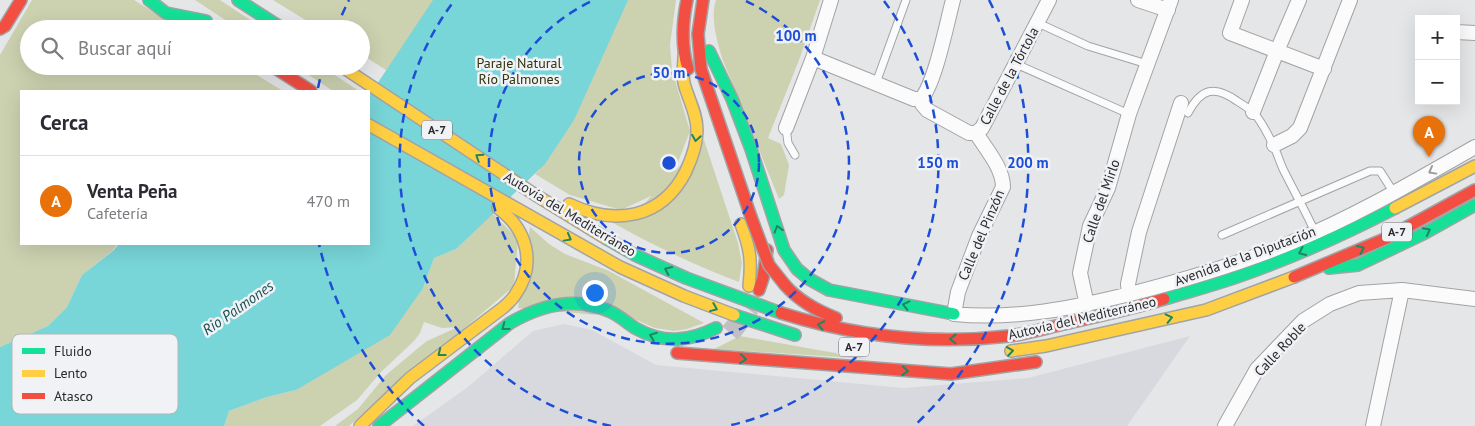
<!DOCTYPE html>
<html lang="es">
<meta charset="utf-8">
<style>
body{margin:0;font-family:"PT Sans",sans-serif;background:#f2f2f3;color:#2b2b33}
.controls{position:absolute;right:15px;top:15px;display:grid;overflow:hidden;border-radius:0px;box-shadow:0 5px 20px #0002}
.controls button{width:45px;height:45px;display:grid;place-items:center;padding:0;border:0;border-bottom:1px solid #e1e1e2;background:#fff;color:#2b2b33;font:25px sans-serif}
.you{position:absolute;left:594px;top:292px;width:18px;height:18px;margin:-12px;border:4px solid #fff;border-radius:50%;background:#1a73e8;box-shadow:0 0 0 8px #1a73e833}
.badge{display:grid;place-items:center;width:32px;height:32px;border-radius:50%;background:#1a73e8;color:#fff;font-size:16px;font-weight:700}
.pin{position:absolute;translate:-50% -41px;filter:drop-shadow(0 1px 2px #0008)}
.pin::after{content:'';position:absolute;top:26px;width:18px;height:15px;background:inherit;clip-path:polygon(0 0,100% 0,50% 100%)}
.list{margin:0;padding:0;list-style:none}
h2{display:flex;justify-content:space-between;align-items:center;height:65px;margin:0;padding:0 20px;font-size:21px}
h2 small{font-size:16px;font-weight:400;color:#7c7c81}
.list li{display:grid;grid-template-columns:32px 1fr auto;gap:15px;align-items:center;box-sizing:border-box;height:90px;padding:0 20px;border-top:1px solid #e1e1e2}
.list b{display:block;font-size:19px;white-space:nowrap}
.list p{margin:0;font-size:16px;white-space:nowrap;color:#7c7c81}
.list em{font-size:16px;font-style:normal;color:#7c7c81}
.icon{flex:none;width:28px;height:28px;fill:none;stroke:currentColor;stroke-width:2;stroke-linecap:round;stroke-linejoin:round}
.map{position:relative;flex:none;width:1475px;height:426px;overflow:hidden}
.search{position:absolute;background:#fff;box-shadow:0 5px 20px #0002;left:20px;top:20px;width:350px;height:55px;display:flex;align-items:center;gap:12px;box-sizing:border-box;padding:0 18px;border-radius:28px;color:#7c7c81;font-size:19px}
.panel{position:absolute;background:#fff;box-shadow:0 5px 20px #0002;left:20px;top:90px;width:350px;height:155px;border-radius:0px}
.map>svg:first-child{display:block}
.built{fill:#d7d9df}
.green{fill:#ccd1b0}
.water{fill:#78d5d8}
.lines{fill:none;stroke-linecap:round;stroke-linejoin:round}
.secondary-tunnel{stroke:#c0c0c2;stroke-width:20;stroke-dasharray:20 10;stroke-linecap:butt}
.lane-casing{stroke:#a2a3a5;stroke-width:9}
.street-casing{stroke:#a2a3a5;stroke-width:16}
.fast-casing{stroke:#a2a3a5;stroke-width:14}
.slow-casing{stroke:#a2a3a5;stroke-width:14}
.jam-casing{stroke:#a2a3a5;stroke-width:14}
.lane{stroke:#fbfbfc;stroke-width:7}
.street{stroke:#fbfbfc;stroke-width:14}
.fast{stroke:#16e098;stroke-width:11}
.slow{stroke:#ffcf43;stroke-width:11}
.jam{stroke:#f24e42;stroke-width:11}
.jam-bridge-casing{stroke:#a2a3a5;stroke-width:14;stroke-linecap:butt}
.jam-bridge{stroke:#f24e42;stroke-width:11}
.oneway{stroke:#208562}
.oneway2{stroke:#9d9d9e}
.ring{fill:none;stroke:#1d4ed8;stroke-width:2.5;stroke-dasharray:9 6}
.labels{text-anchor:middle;stroke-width:5;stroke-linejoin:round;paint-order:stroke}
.shield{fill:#f1f2f6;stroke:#666668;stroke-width:1}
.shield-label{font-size:12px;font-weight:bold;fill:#2a2a2b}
.park-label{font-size:14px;fill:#30330c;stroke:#f1f2f6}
.street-label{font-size:14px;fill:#2a2a2b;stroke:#f1f2f6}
.water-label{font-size:15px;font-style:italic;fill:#164f50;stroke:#f1f2f6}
.key{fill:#f1f2f6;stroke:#b5b6b9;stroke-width:1}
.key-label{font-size:14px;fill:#2a2a2b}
.centre{fill:#1d4ed8;stroke:#f1f2f6;stroke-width:2.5}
.ring-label{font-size:15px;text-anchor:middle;font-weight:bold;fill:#1d4ed8;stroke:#f1f2f6;stroke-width:5;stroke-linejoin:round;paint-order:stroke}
</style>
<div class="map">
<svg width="1475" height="426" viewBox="0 0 1475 426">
<rect width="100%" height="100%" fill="#e5e6e8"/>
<path class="built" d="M564 324 592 330 656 365 904 388 1028 378 1190 336 1127 426H413L468 387 533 331Z"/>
<path class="green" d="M32 0H134L181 29H29V66H242L283 91H21V244H118L112 251 82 275 67 307 48 326 0 347V55Z
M195 0H220L264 29H239Z
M273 0H676L670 45 672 70 690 131 668 188 621 210 570 195 535 174 540 169 361 54V29H320Z
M716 0H820L799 60 768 138 781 144 789 165 784 195 779 199 722 58C717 40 710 18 716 0Z
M295 66H321L359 91H333Z
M704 140 738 243 742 263 739 282C694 265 650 244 608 220L627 222Z
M492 213 518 239 514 286 349 426H335L358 409 386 375 417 349 427 341 458 327 442 328 424 322 420 333 414 341 381 372 357 400 320 426H224L229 411 267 397 296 390 423 288 434 258 456 249Z
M530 227 549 244 565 254 609 271 704 323 687 329 674 331 655 328 632 318 518 308Z
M740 336 869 359 714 349Z"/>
<path class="water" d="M433 0H628L574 120 545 164 456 249 434 258 423 288 390 335 296 390 267 397 229 411 224 426H0V347L48 326 67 307 82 275 114 250 119 244H369V96Z"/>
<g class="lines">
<path class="secondary-tunnel" d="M730 333 736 326 750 307"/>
<g class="lane-casing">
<path id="lane" d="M1038 23 1088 46 1147 64
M1016 64 1129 114
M876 83 906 0
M1188 113C1201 88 1215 85 1237 101 1242 104 1248 108 1253 112 1260 119 1269 136 1273 145 1278 154 1280 164 1285 173 1295 193 1306 212 1315 232
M786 128 788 143 795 155
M1222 235 1370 171H1380L1394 193"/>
</g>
<g class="street-casing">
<path id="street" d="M1138 0 1168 10
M1242 0 1230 33 1324 69
M1456 32 1475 33
M813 58 831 0
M921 99C935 84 947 22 953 0
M1253 112 1277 51 1299 0
M786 128 813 58 914 99H921L922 104 927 110 969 133H976L982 128 1049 0
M976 133C986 149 1003 168 1003 187L979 236 958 292 954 314C1015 320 1074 308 1134 293 1188 279 1241 263 1293 242 1356 216 1415 181 1475 147
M1274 145 1292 136 1300 128 1350 0
M1129 294 1128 284 1139 232 1181 103
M1087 305 1080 273 1090 226 1108 188 1129 114 1171 0
M1225 426 1257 369 1303 321 1330 304 1359 293 1402 290 1475 299
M1373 426 1402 290"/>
</g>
<g class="fast-casing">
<path id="fast" d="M149 0 166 13 206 21
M238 0 283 29
M709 51 732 99 751 149 784 250 797 269 809 279 829 290 954 314
M607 239 635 255 686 278 781 313
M1329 268 1358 265 1425 233 1475 205
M1164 299C1187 292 1211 286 1234 278 1289 259 1343 235 1395 208
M734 315 795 335
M379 426 510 323C541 305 575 296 609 311 619 315 627 323 635 328 663 344 688 342 716 328"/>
</g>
<g class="slow-casing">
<path id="slow" d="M341 66 534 194 607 239
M369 125 620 267 684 296 734 315
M569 204C615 226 662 219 686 171 692 158 697 144 697 130 697 113 688 99 684 83 682 74 684 65 684 56
M1395 208 1475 166
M741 224C750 248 752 260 749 286
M1011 351 1046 346 1206 310 1294 277
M360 426 410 378 504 307C508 303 512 300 515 295 537 264 527 229 498 208"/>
</g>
<g class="jam-casing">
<path id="jam" d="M687 0C682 24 681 46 688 69
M703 0 698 34 701 69 751 217
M0 29 5 26 21 0
M272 66 311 91
M1294 277 1387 238 1475 190
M785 285C799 301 816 310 836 318
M759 290 763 278 767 250
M781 313C854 336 933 345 1009 336 1028 334 1046 328 1064 324 1098 316 1131 309 1164 299
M677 353 951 374 1036 362"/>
</g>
<use href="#lane" class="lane"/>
<use href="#street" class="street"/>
<use href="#fast" class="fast"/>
<use href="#slow" class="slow"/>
<use href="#jam" class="jam"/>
<g class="jam-bridge-casing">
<path id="jam-bridge" d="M751 217 769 265 785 285"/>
</g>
<use href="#jam-bridge" class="jam-bridge"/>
</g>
<defs><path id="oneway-chevron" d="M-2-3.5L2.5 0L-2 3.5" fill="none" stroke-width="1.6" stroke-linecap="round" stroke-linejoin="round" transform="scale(1.25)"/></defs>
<g class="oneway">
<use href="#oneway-chevron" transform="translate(696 138) rotate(99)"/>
<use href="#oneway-chevron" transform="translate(479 157) rotate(-147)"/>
<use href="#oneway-chevron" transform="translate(778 229) rotate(-107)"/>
<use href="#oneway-chevron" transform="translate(1427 231) rotate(-28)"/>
<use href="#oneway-chevron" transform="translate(568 238) rotate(29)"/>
<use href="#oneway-chevron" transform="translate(1361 249) rotate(-24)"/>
<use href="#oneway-chevron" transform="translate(1302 252) rotate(156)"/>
<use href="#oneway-chevron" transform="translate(668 270) rotate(-155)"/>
<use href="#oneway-chevron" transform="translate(906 305) rotate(-167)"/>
<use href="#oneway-chevron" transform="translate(714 308) rotate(22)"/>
<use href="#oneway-chevron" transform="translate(1169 318) rotate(-13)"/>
<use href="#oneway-chevron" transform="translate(821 325) rotate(-168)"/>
<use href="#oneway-chevron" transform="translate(505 327) rotate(143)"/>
<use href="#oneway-chevron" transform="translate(653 336) rotate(-159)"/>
<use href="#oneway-chevron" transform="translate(953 339) rotate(180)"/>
<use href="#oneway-chevron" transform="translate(1010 351) rotate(-8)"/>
<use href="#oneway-chevron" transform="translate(441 353) rotate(142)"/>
<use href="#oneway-chevron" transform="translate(743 359) rotate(5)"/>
<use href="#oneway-chevron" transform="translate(905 371) rotate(4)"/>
</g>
<use class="oneway2" href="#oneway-chevron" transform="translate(1432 171) rotate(151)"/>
<g class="ring">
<circle cx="669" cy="163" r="90"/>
<path d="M746 1A180 180 0 1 1 592 1"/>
<path d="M611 426A269 269 0 0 1 454 1M884 1A269 269 0 0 1 727 426"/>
<path d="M424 426A359 359 0 0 1 319 244M318 88A359 359 0 0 1 323 67M336 29A359 359 0 0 1 349 0M989 0A359 359 0 0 1 914 426"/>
</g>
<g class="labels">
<g class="shield">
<rect x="422" y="120.5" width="30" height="19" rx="4"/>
<rect x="1382" y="222.5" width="30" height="19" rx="4"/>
<rect x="839" y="337.5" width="30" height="19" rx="4"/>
</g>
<g class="shield-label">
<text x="437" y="134">A-7</text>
<text x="1397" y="236">A-7</text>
<text x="854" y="351">A-7</text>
</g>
<g class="park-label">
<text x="519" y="68">Paraje Natural<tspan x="519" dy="16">Río Palmones</tspan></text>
</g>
<g class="street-label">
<text transform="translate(1009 76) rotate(-62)" y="5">Calle de la Tórtola</text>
<text transform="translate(1101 201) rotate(-71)" y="5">Calle del Mirlo</text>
<text transform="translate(570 214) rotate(31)" y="5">Autovía del Mediterráneo</text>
<text transform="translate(981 235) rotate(-67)" y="5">Calle del Pinzón</text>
<text transform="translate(1245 256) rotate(-20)" y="5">Avenida de la Diputación</text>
<text transform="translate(1082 318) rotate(-13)" y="5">Autovía del Mediterráneo</text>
<text transform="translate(1280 349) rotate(-47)" y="5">Calle Roble</text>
</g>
<g class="water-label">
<text transform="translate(238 308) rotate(-35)" y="5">Rio Palmones</text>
</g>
</g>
<rect x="12" y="334" width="166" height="80" rx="8" class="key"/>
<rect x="22" y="348" width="23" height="6" fill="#16e098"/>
<rect x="22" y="370" width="23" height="7" fill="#ffcf43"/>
<rect x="22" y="393" width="23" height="6" fill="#f24e42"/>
<g class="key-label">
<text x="54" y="356">Fluido</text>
<text x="54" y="378">Lento</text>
<text x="54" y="401">Atasco</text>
</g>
<circle cx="669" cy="163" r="8" class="centre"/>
<g class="ring-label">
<text x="796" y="41">100 m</text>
<text x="669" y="78">50 m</text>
<text x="938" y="168">150 m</text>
<text x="1028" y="168">200 m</text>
</g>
</svg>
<div class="controls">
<button>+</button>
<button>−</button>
</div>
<div class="you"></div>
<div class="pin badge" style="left:1429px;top:157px;background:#e8710a">A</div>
<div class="search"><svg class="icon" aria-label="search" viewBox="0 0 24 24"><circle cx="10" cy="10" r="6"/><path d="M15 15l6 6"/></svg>Buscar aquí</div>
<section class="panel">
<h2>Cerca<small></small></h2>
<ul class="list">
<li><span class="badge" style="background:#e8710a">A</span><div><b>Venta Peña</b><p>Cafetería</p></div><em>470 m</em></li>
</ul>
</section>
</div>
